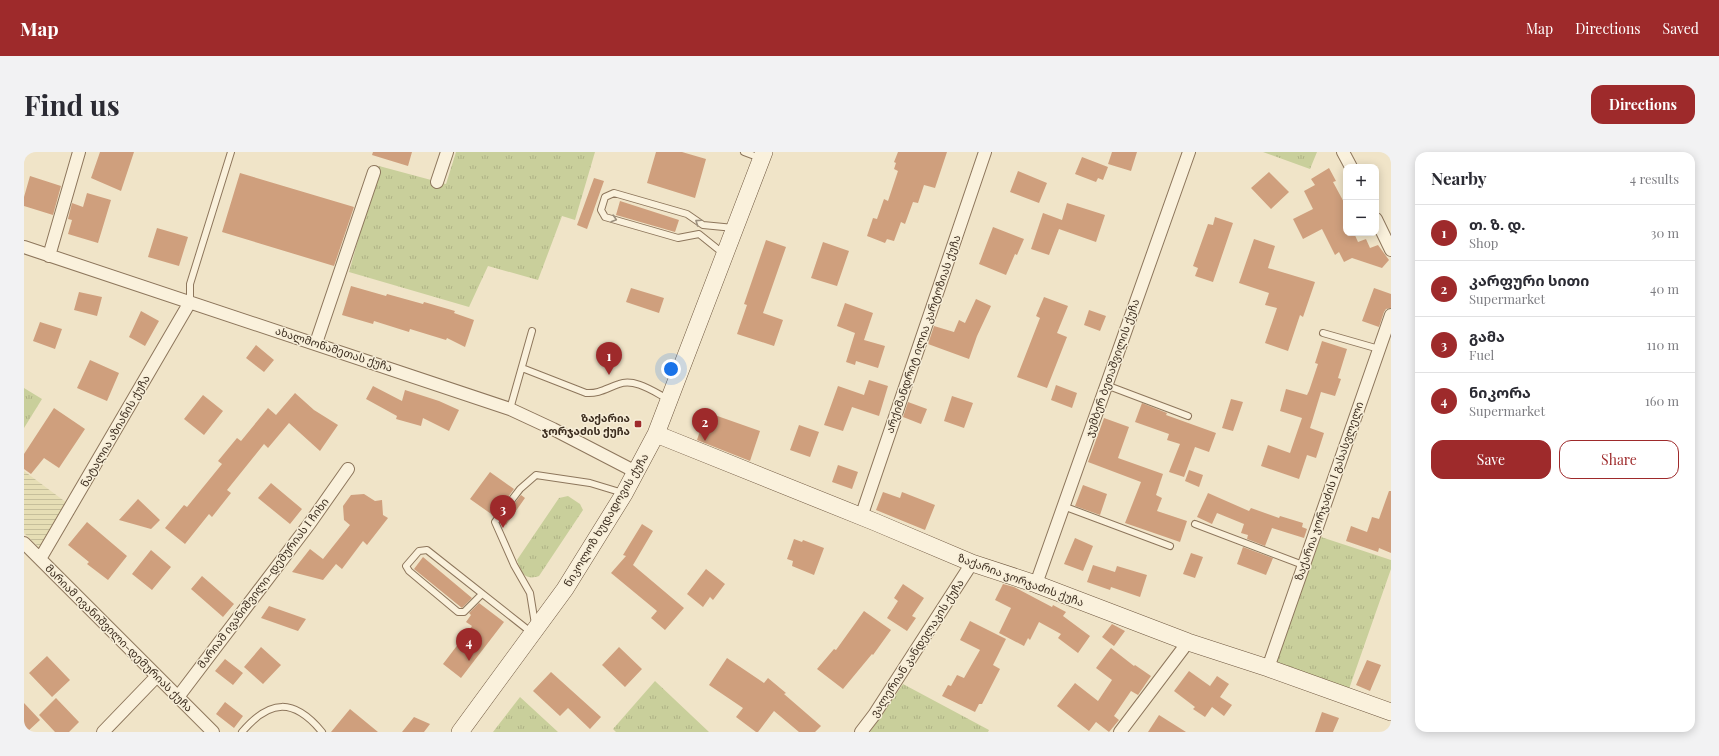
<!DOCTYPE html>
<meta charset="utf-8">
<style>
body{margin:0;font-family:"Playfair Display","Noto Sans Georgian",serif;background:#f2f2f3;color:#2b2b33}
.controls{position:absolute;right:12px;top:12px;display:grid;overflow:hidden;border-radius:8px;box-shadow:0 2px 10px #0003}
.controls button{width:36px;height:36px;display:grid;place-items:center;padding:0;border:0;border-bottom:1px solid #e1e1e2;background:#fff;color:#2b2b33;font:20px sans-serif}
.you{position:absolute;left:647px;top:217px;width:14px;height:14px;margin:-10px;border:3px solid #fff;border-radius:50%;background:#1a73e8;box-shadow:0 0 0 6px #1a73e833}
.badge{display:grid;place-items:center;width:26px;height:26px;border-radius:50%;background:#9e2a2b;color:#fff;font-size:13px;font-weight:700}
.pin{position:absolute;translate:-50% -33px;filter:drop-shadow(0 1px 2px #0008)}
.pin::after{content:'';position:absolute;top:21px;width:14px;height:12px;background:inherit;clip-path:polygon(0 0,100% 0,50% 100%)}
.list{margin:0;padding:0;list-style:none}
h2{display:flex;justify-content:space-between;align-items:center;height:52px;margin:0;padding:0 16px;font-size:17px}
h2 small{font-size:13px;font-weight:400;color:#7c7c81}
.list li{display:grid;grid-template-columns:26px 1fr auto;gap:12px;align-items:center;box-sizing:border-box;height:56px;padding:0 16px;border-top:1px solid #e1e1e2}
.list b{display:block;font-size:15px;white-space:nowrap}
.list p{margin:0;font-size:13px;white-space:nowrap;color:#7c7c81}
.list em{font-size:13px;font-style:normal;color:#7c7c81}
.actions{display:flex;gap:8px;padding:12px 16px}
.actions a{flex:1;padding:9px 0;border:1px solid #9e2a2b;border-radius:12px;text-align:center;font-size:14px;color:#9e2a2b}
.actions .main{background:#9e2a2b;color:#fff}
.map{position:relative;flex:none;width:1367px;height:580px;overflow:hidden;border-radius:12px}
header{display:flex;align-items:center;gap:24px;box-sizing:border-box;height:56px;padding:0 20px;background:#9e2a2b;color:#fff}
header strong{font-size:19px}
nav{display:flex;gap:22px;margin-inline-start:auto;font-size:14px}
.intro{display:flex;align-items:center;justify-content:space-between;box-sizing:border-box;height:96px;padding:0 24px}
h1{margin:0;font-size:28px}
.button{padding:10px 18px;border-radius:12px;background:#9e2a2b;color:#fff;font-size:14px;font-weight:700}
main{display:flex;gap:24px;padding:0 24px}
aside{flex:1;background:#fff;border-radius:12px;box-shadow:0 2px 10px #0003}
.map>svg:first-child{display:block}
.farmland{fill:url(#farmland-rules)}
.grass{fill:url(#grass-tufts)}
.building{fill:#cf9f7d}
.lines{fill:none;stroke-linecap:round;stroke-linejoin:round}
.lane-casing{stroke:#8d765c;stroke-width:8}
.street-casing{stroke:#8d765c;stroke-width:14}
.secondary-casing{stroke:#6f573f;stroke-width:18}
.lane{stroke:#faf1dc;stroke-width:6}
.street{stroke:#faf1dc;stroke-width:12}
.secondary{stroke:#faf1dc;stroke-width:17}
.oneway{stroke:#9c907e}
.poi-dot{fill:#9e2a2b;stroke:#f7eed8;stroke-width:1.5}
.labels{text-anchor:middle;stroke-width:3;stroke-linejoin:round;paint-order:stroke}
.street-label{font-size:11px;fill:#3d2e20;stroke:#f7eed8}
.poi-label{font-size:11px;font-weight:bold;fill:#3d2e20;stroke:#f7eed8;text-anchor:end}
</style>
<header>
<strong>Map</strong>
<nav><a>Map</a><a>Directions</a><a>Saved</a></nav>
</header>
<div class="intro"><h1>Find us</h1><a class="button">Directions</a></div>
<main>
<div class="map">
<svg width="1367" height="580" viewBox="0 0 1367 580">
<defs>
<pattern id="farmland-rules" width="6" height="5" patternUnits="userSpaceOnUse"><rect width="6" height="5" fill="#e6deb5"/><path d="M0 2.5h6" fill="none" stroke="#c6bf9b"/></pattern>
<pattern id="grass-tufts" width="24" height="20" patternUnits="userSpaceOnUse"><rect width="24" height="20" fill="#c9cf9b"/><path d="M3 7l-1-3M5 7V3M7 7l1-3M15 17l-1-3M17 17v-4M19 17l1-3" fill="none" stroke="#aeb285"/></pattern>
</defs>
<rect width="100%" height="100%" fill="#f0e4c8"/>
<path class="farmland" d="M0 319 43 351 16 396 0 381Z"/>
<path class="grass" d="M432 0H571L551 68 538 64 514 128 464 114 445 155 325 120 355 14 422 32Z
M1239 0H1293L1286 17Z
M0 236 18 247 0 276Z
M544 344 556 352 559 358 515 424C500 429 497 420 493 408L535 346Z
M1297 385 1367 408V417L1325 537 1251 511Z
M631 529 685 580H592L589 577Z
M879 532 965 578 964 580H846Z
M496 545 534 580H469Z"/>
<path class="building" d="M76 0H110L97 39 67 26Z
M349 0H388L384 14 348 3Z
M632 0H658L682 7 671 46 623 31Z
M874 0H923L911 36 900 33 894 51 889 50 881 72 877 70 870 89 863 87 861 91 843 84 849 66 853 67 860 47 864 49 874 19 870 17 872 11 870 10Z
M1088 0H1113L1107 19 1084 12Z
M1058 5 1084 15 1079 28 1074 26 1072 30 1051 22Z
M1305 16 1312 29 1309 30 1322 54V81H1330L1334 90 1342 87 1346 96 1354 93 1365 108 1358 116 1328 106 1320 110 1315 100 1311 103 1298 77 1279 87 1269 67 1289 57 1280 39 1291 33 1287 27Z
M994 19 1023 31 1015 51 986 40Z
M1245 20 1265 40 1247 57 1227 36Z
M216 21 330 55 310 114 198 80Z
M6 24 37 34 29 63 0 54V45Z
M570 26 580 29 563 77 553 73Z
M63 41 87 48 74 91 44 82 48 68 44 67 48 51 59 55Z
M596 49 655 68 651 80 592 63Z
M1043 51 1081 63 1072 90 1035 77 1025 103 1007 97 1019 61 1038 68Z
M1191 65 1209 71 1189 130 1171 124 1174 116 1169 114 1184 72 1189 73Z
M969 75 1000 87 993 103 991 102 982 123 955 112Z
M133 76 164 85 155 114 124 105Z
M1230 87 1251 94 1244 116 1291 130 1279 165 1276 163 1264 199 1241 191 1253 156 1241 153 1245 141 1215 131Z
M742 88 762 95 739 161 759 168 750 194 713 182 723 153 720 152Z
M799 90 825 99 813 134 787 126Z
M327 134 362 144 363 142 399 152 400 150 431 159 430 161 450 168 441 195 423 186 422 188 386 177 385 180 350 169 349 172 318 163Z
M607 136 640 146 635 161 602 150Z
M1350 136 1367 142V156L1362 157 1360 160 1355 175 1338 169Z
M55 140 78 145 73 164 50 158Z
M1020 145 1044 154 1033 181 1043 185 1023 236 993 225 1016 166 1012 164Z
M952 147 967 154 953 184 945 207 904 192 910 174 930 180 935 168 941 171Z
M821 151 849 161 840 188 861 194 854 216 832 209 831 213 822 210 831 181 813 174Z
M1065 158 1082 164 1076 179 1060 173Z
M117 159 135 169 121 194 105 185Z
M16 170 38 177 31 197 9 189Z
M1298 189 1323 197 1314 226 1317 227 1311 244 1297 240 1286 276 1300 281 1292 306 1283 303 1275 327 1237 314 1244 293 1266 301 1278 266 1256 259 1262 237 1283 243 1285 239 1294 212 1291 211Z
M232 193 250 208 240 220 222 206Z
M66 208 95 221 83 249 53 236Z
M845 228 864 234 855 264 828 255 819 279 800 273 814 234 840 243Z
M1032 233 1053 241 1048 256 1027 248Z
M349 234 378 249 381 238 415 249 435 258 425 279 399 266 397 274 372 267 373 264 342 247Z
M271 241 290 258 314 273 296 299 265 271 244 296 240 292 203 338 207 341 188 365 185 362 161 392 141 376 160 353 163 355 198 312 194 309 213 286 217 289 244 256 252 263Z
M179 243 199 259 180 283 160 267Z
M928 244 949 251 940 276 920 269Z
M1207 247 1219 250 1209 279 1198 276Z
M884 250 903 257 897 272 879 265Z
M1118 251 1143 261 1142 263 1192 281 1185 300 1171 295 1160 325 1145 320 1156 292 1143 288 1145 282 1111 270Z
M30 256 61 277 35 316 20 306 7 322 0 317V302Z
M682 260 736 279 726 309 673 288Z
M1080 266 1105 275 1094 306 1139 322 1132 343 1138 346 1133 359 1163 369 1156 390 1101 371 1117 330 1064 310Z
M775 273 795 280 786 305 766 298Z
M814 313 834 320 828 337 808 330Z
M1165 318 1179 323 1175 335 1161 329Z
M466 320 490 337 470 364 446 347Z
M247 331 278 357 266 372 234 346Z
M1059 333 1083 342 1076 363 1051 354Z
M1365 339H1367V401L1355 396 1354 400 1322 389 1327 374 1343 380 1348 365 1355 367Z
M859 340 876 346 878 340 911 353 901 378 852 358Z
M1184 341 1225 359 1227 356 1255 366 1256 364 1279 371 1278 375 1283 377 1280 386 1248 376 1241 394 1223 387 1224 383 1217 381 1220 372 1193 361 1188 372 1173 365Z
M340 342 351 349 358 348 359 363 364 366 343 393 339 389 318 417 312 412 299 428 268 420 286 397 299 407 326 373 320 368 319 354 327 343Z
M497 343 501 346 482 373 477 369Z
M114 347 136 368 127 377 95 368Z
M63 370 103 404 84 428 63 412 65 410 44 393Z
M618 372 629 379 609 413 660 456 641 478 627 466 633 459 587 421 602 404 599 403Z
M1051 386 1069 394 1059 419 1040 412Z
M770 387 778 390 779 388 800 396 790 423 768 414 769 409 763 407Z
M1219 395 1249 406 1242 423 1213 412Z
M127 398 147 415 128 438 108 422Z
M1167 401 1179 405 1171 426 1159 422Z
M399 405 448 446 438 456 390 417Z
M1069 413 1091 420 1093 414 1123 423 1116 445 1087 435 1086 438 1063 430Z
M682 417 701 432 689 448 686 445 679 455 663 442Z
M178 424 210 452 199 465 167 437Z
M879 432 900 446 888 464 892 466 883 479 863 466 874 449 870 446Z
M979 432 990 435 1028 455 1029 453 1042 460 1039 464 1066 484 1054 501 1034 486 1037 482 1015 470 1006 488 1004 486 1000 494 975 481 987 456 971 448Z
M455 451 480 470 437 526 419 512 448 474 442 470 447 463 445 461Z
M245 454 282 467 274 479 237 466Z
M840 459 867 478 849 503 848 502 819 537 793 517 810 497 812 498Z
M946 469 982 487 969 513 976 517 958 552H955L951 560 918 544 924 533 927 534 933 523 940 526 956 498 936 488Z
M1088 472 1101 479 1090 494 1078 485Z
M237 495 257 513 239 532 220 515Z
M595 495 618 517 601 535 578 513Z
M1087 496 1110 514 1111 513 1127 524 1114 543 1107 539 1090 564 1095 568 1085 580 1072 570 1065 579 1033 554 1051 531 1074 549 1088 528 1072 516Z
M23 504 46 528 28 545 5 521Z
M703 506 740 531 744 526 762 541 760 542 797 574 791 580H775L750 559 734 580H732L712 565 719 556 685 533Z
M201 507 219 521 209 533 191 519Z
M1343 508 1357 513 1346 539 1332 533Z
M1165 519 1186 534 1193 524 1205 532 1196 545 1208 553 1200 564 1188 555 1181 565 1169 557 1171 555 1150 539Z
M527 520 577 565 566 577 544 556 536 564 509 539Z
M32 546 55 570 45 580H31L15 563Z
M201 550 219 564 210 576 192 562Z
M0 551 16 568 3 580H0Z
M326 557 354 580H307Z
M1298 560 1315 566 1309 580H1291Z
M1135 563 1162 580H1124Z
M390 565 406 572 400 580H378Z"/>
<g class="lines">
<g class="lane-casing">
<path id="lane" d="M720 0 736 6
M700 102 675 82 654 86 581 65 577 58 581 45 590 41 663 62 679 73 710 76
M166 150V132L207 0
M1299 181 1355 197
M498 216 562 241C575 242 583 236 595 232 611 226 630 240 644 247
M1082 233 1164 264
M486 257 508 179
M1039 354 1146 394
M1171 372 1279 413
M458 442 440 460H434L385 419 382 414 395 399 403 398 508 481
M511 472 506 441 490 413 471 370 496 337 512 323 566 331 599 341
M218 580C246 547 270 546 298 580"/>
</g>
<g class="street-casing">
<path id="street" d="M1319 0 1327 15
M413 30 423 0
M1352 67 1367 98
M0 95 486 257 529 277 612 320
M25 104 55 0
M292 191 350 20
M837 365 961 0
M0 391 189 580
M16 407 166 150
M1012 432 1165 0
M1244 516 1367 163
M154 545 286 371 324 317
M79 580 133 524
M837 580 850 563 948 411
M1096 580 1164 490"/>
</g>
<g class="secondary-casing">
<path id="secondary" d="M632 282 851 370 948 411 1012 432 1164 490 1244 516 1367 560
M436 580 541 437 600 342 632 282 740 0"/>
</g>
<use href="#lane" class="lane"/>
<use href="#street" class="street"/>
<use href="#secondary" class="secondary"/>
</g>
<defs><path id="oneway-chevron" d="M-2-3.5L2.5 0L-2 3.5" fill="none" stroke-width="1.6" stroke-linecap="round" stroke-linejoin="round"/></defs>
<g class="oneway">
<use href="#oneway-chevron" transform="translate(590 67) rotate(16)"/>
<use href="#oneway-chevron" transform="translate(674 70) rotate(-146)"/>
</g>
<rect class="poi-dot" x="610" y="268" width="8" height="8" rx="2"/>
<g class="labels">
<g class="street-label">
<text transform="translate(899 182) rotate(-71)" y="4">არქიმანდრიტ ილია კარტოზიას ქუჩა</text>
<text transform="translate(310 197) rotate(18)" y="4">ახალმოწამეთას ქუჩა</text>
<text transform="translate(1088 216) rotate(-71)" y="4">ჯუმბერ ბეთაშვილის ქუჩა</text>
<text transform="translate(91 279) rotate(-60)" y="4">ნატალია აზიანის ქუჩა</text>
<text transform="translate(1305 339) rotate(-71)" y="4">ზაქარია ჯორჯაძის I გასასვლელი</text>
<text transform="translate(582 368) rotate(-59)" y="4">ნიკოლოზ ხუდადოვის ქუჩა</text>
<text transform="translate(997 428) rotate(20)" y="4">ზაქარია ჯორჯაძის ქუჩა</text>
<text transform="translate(239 431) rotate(-53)" y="4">მარიამ ივანიშვილი-დემურიას I ჩიხი</text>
<text transform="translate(95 486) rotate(45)" y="4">მარიამ ივანიშვილი-დემურიას ქუჩა</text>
<text transform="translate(893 496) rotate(-57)" y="4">ვალერიან კანდელაკის ქუჩა</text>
</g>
<g class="poi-label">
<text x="606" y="270">ზაქარია<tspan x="606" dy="13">ჯორჯაძის ქუჩა</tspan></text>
</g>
</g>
</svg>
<div class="controls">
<button>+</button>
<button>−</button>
</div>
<div class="you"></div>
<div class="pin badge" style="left:585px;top:223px">1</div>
<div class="pin badge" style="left:681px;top:289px">2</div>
<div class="pin badge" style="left:479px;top:376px">3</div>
<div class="pin badge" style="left:445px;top:509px">4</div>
</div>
<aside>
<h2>Nearby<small>4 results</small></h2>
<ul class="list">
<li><span class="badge">1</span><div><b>თ. ზ. დ.</b><p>Shop</p></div><em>30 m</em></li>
<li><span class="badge">2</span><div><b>კარფური სითი</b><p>Supermarket</p></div><em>40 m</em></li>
<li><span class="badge">3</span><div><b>გამა</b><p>Fuel</p></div><em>110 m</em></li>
<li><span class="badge">4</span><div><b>ნიკორა</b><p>Supermarket</p></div><em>160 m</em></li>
</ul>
<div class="actions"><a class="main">Save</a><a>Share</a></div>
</aside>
</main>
